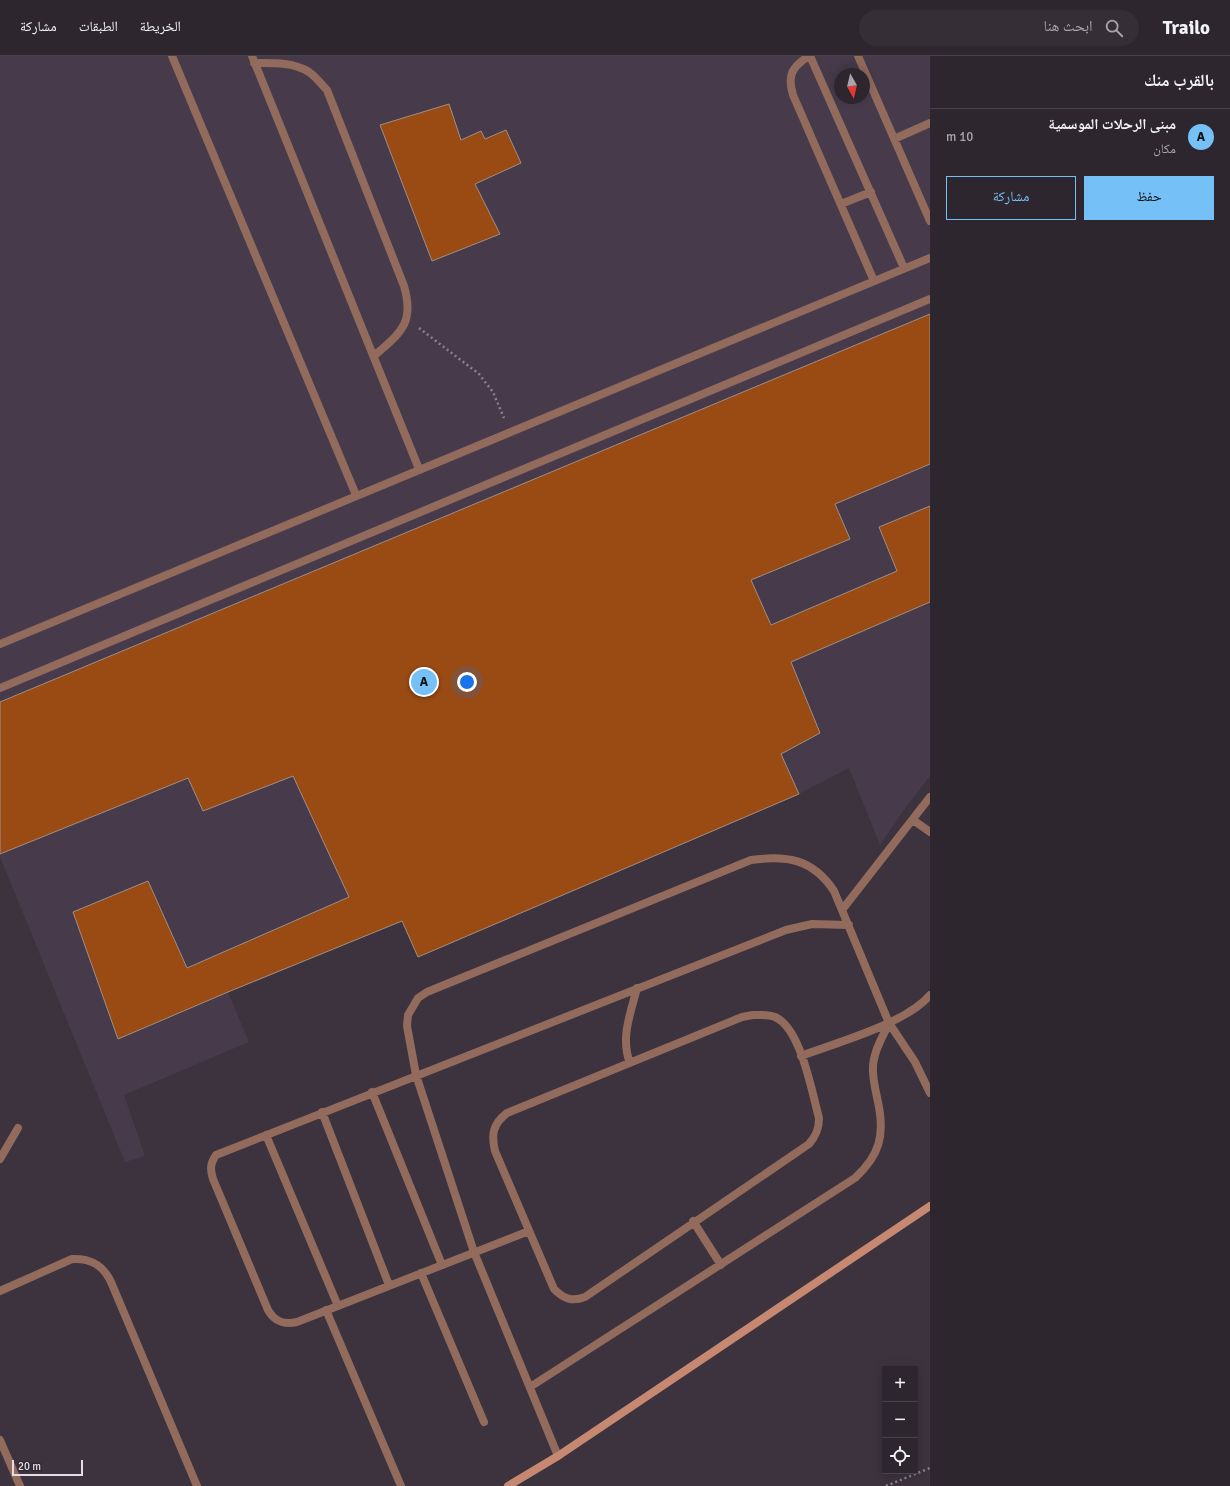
<!DOCTYPE html>
<html lang="ar">
<meta charset="utf-8">
<style>
body{margin:0;font-family:Signika,"Noto Naskh Arabic",sans-serif;background:#352e36;color:#f1f3f6;direction:rtl}
.controls{position:absolute;right:12px;bottom:12px;display:grid;overflow:hidden;border-radius:0px;box-shadow:0 2px 10px #0003}
.controls button{width:36px;height:36px;display:grid;place-items:center;padding:0;border:0;border-bottom:1px solid #48434a;background:#2d262e;color:#f1f3f6;font:20px sans-serif}
.compass{position:absolute;left:834px;top:12px;width:36px;height:36px;border-radius:50%;background:#2d262e;box-shadow:0 2px 10px #0003;rotate:172deg}
.scale{position:absolute;left:12px;bottom:10px;width:71px;box-sizing:border-box;padding-left:4px;border:2px solid #e2dce3;border-top:0;font-size:11px;line-height:14px;white-space:nowrap;color:#e2dce3;-webkit-text-stroke:3px #312933;paint-order:stroke}
.you{position:absolute;left:467px;top:626px;width:14px;height:14px;margin:-10px;border:3px solid #fff;border-radius:50%;background:#1a73e8;box-shadow:0 0 0 6px #1a73e833}
.badge{display:grid;place-items:center;width:26px;height:26px;border-radius:50%;background:#75c0f6;color:#111;font-size:13px;font-weight:700}
.pin{position:absolute;translate:-50% -50%;border:2px solid #fff;box-shadow:0 1px 4px #0006}
.list{margin:0;padding:0;list-style:none}
h2{display:flex;justify-content:space-between;align-items:center;height:52px;margin:0;padding:0 16px;font-size:17px}
h2 small{font-size:13px;font-weight:400;color:#a7a5aa}
.list li{display:grid;grid-template-columns:26px 1fr auto;gap:12px;align-items:center;box-sizing:border-box;height:56px;padding:0 16px;border-top:1px solid #48434a}
.list b{display:block;font-size:15px;white-space:nowrap}
.list p{margin:0;font-size:13px;white-space:nowrap;color:#a7a5aa}
.list em{font-size:13px;font-style:normal;color:#a7a5aa}
.actions{display:flex;gap:8px;padding:12px 16px}
.actions a{flex:1;padding:9px 0;border:1px solid #75c0f6;border-radius:0px;text-align:center;font-size:14px;color:#75c0f6}
.actions .main{background:#75c0f6;color:#111}
.icon{flex:none;width:22px;height:22px;fill:none;stroke:currentColor;stroke-width:2;stroke-linecap:round;stroke-linejoin:round}
.map{position:relative;flex:none;width:930px;height:1430px;overflow:hidden;direction:ltr}
header{display:flex;align-items:center;gap:24px;box-sizing:border-box;height:56px;padding:0 20px;background:#2d262e;border-bottom:1px solid #48434a}
header strong{font-size:19px}
nav{display:flex;gap:22px;margin-inline-start:auto;font-size:14px}
.search{width:280px;height:36px;background:#352e36;display:flex;align-items:center;gap:10px;box-sizing:border-box;padding:0 14px;border-radius:22px;color:#a7a5aa;font-size:15px}
main{display:flex}
aside{flex:1;background:#2d262e}
.map>svg:first-child{display:block}
.built{fill:#473b4b;fill-rule:evenodd}
.building{fill:#9a4b14;stroke:#9e8f87}
.lines{fill:none;stroke-linecap:round;stroke-linejoin:round}
.path{stroke:#8b838c;stroke-width:2.5;stroke-dasharray:2 3;stroke-linecap:butt}
.lane{stroke:#926b5d;stroke-width:8}
.secondary{stroke:#c68870;stroke-width:8}
</style>
<header>
<strong>Trailo</strong>
<div class="search"><svg class="icon" aria-label="search" viewBox="0 0 24 24"><circle cx="10" cy="10" r="6"/><path d="M15 15l6 6"/></svg>ابحث هنا</div>
<nav><a>الخريطة</a><a>الطبقات</a><a>مشاركة</a></nav>
</header>
<main>
<aside>
<h2>بالقرب منك<small></small></h2>
<ul class="list">
<li><span class="badge">A</span><div><b>مبنى الرحلات الموسمية</b><p>مكان</p></div><em>10 m</em></li>
</ul>
<div class="actions"><a class="main">حفظ</a><a>مشاركة</a></div>
</aside>
<div class="map">
<svg width="930" height="1430" viewBox="0 0 930 1430">
<rect width="100%" height="100%" fill="#3c333e"/>
<path class="built" d="M0 0H930V720L903 755 880 789 849 712 799 738 418 901 402 865 228 936 249 986 124 1039 145 1100 125 1106 0 801ZM840 18H864V42H840Z"/>
<path class="building" d="M449 48 461 84 481 75 485 83 506 74 521 107 475 128 500 178 432 205 380 69Z
M930 258V408L835 448 850 483 751 524 771 569 897 515 879 471 930 450V546L791 606 820 677 781 698 799 738 418 901 402 865 228 936 118 983 73 856 148 825 187 912 349 841 293 720 203 755 188 722 0 798V646Z"/>
<g class="lines">
<path class="path" d="M419 272 479 318 493 336 504 362
M886 1430 930 1412"/>
<path class="lane" d="M172 0 356 439
M252 0 419 413
M809 0C792 11 787 19 793 39L874 225
M810 0 904 212
M858 0 930 165
M254 7C273 7 293 6 309 16 316 21 322 29 327 34L404 230C415 268 400 277 374 300
M894 83 930 67
M841 148 871 136
M0 588 930 202
M0 632 930 243
M913 764 930 776
M842 854 930 741
M753 959C760 959 768 958 775 961 801 972 812 1037 819 1062 819 1073 816 1080 809 1088L585 1241C572 1246 564 1243 554 1233L495 1095C491 1078 493 1068 507 1057L742 961Z
M801 1000C838 986 905 968 930 939
M630 1007C620 982 631 956 637 932
M372 1036 442 1209
M322 1056 389 1229
M266 1079 338 1250
M0 1103 18 1072
M693 1165 721 1209
M529 1175 297 1266C284 1269 275 1266 268 1254L213 1123C210 1113 210 1108 216 1099L786 874 812 868 849 869
M421 1217 484 1366
M0 1235 72 1203C91 1202 103 1209 111 1226L197 1430
M326 1254 401 1430
M530 1331 855 1122C880 1099 885 1079 878 1046 876 1036 873 1025 873 1015 872 998 882 982 889 967
M0 1384 20 1430
M558 1400 474 1196 416 1019 407 970 408 959 418 942 427 936 751 804C787 799 813 803 834 835L889 967 915 1006 930 1037"/>
<path class="secondary" d="M508 1430 558 1400 930 1150"/>
</g>
</svg>
<div class="controls">
<button>+</button>
<button>−</button>
<button><svg class="icon" aria-label="locate" viewBox="0 0 24 24"><circle cx="12" cy="12" r="6"/><path d="M12 2v4M12 18v4M2 12h4M18 12h4"/></svg></button>
</div>
<svg class="compass" viewBox="-18 -18 36 36"><path d="M0-13l5 13h-10z" fill="#e53935"/><path d="M0 13l5-13h-10z" fill="#a7a5aa"/></svg>
<div class="scale">20 m</div>
<div class="you"></div>
<div class="pin badge" style="left:424px;top:626px">A</div>
</div>
</main>
